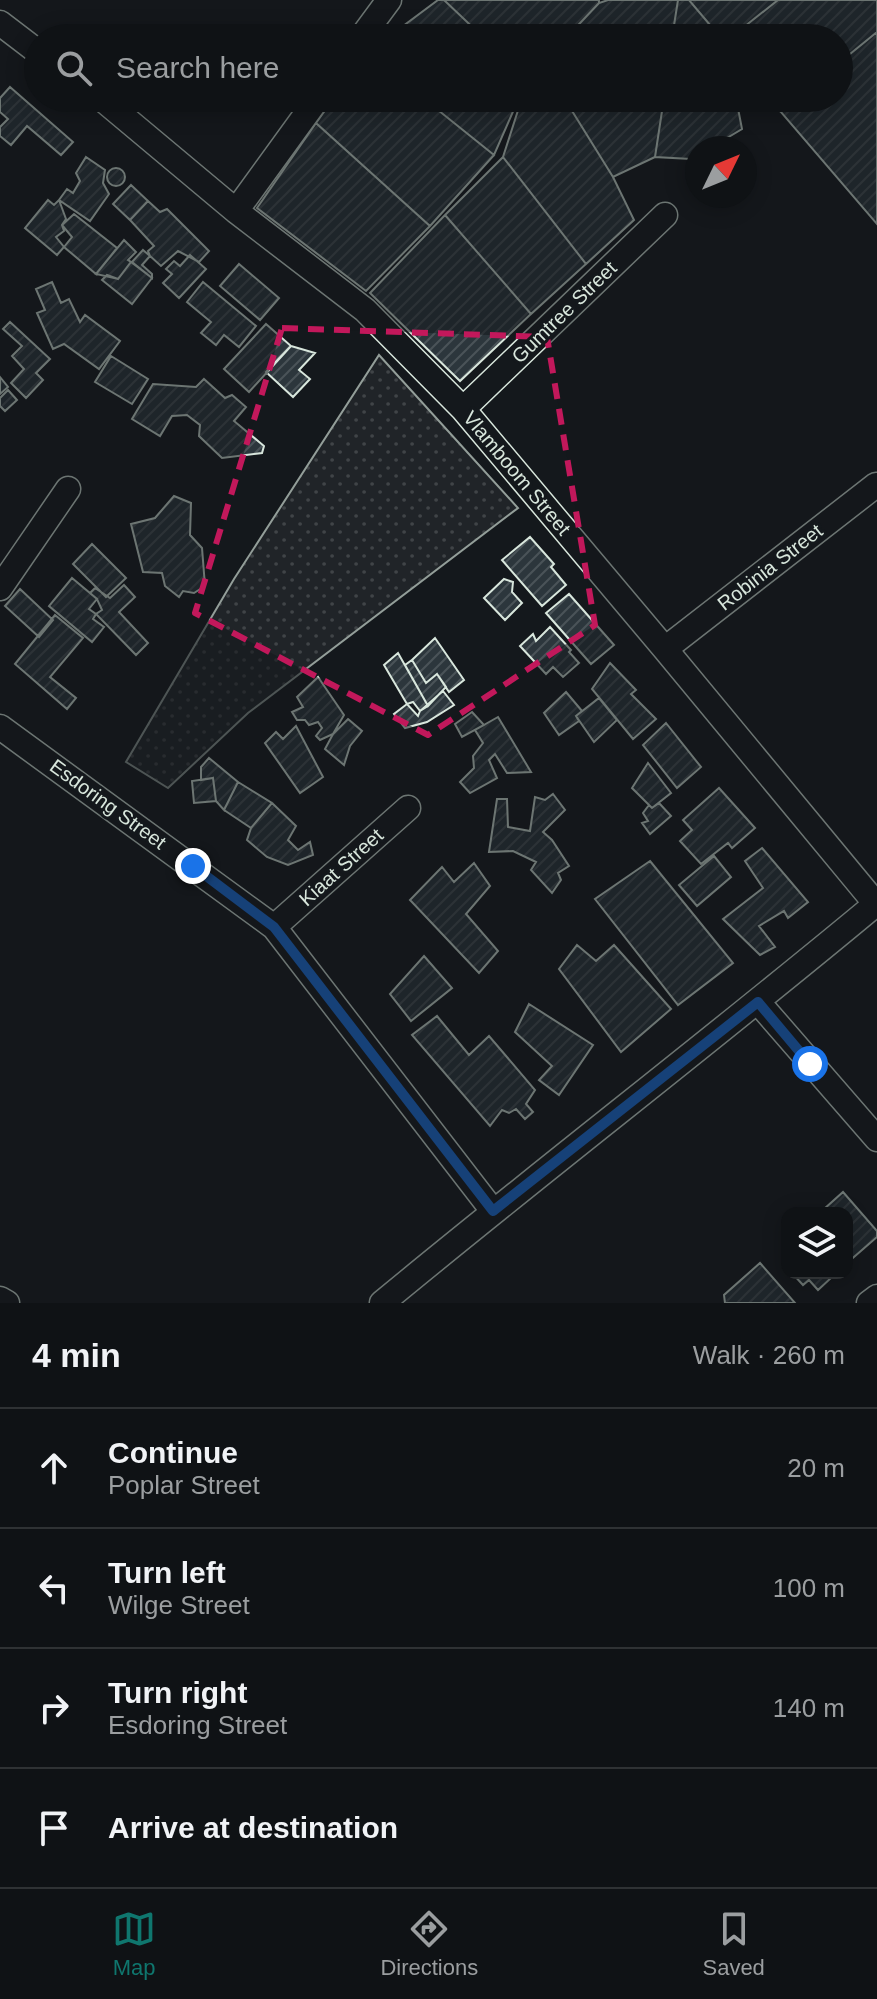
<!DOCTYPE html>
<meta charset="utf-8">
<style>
body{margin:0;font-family:Helvetica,sans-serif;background:#181b1e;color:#f1f3f6}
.controls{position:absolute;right:24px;bottom:24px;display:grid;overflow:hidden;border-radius:16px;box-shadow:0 4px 20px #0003}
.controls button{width:72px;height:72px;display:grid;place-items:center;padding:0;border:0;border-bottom:2px solid #2f3234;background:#0f1215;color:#f1f3f6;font:40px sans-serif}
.compass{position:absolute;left:685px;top:136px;width:72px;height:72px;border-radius:50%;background:#0f1215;box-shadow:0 4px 20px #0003;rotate:47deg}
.stop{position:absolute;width:24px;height:24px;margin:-18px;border:6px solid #1a73e8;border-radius:50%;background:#fff}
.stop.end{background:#1a73e8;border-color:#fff;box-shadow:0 2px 8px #0008}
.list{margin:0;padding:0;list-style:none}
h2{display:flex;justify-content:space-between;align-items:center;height:104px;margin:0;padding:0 32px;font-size:34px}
h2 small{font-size:26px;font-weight:400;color:#9b9ea0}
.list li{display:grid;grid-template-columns:52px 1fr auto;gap:24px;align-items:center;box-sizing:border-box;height:120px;padding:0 32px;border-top:2px solid #2f3234}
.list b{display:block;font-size:30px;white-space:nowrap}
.list p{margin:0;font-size:26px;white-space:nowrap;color:#9b9ea0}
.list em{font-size:26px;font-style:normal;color:#9b9ea0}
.icon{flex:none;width:44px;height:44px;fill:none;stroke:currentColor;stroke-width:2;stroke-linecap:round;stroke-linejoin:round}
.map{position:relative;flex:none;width:877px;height:1303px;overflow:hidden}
.search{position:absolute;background:#0f1215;box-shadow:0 4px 20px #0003;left:24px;right:24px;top:24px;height:88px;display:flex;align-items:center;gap:20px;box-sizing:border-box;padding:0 28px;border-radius:44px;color:#9b9ea0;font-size:30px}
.sheet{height:584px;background:#0f1215}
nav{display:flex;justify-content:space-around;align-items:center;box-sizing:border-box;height:112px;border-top:2px solid #2f3234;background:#0f1215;font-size:22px;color:#9b9ea0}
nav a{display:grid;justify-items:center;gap:4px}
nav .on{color:#0f766e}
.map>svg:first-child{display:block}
.grass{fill:url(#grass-dots);stroke:#939e99;stroke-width:2}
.building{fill:url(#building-hatch);stroke:#d8e6dc;stroke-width:2}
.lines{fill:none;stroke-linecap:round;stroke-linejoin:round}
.minor-casing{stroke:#d8e6dc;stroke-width:27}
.minor{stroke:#14181c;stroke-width:24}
.route{stroke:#1a73e8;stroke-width:10}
.marked{fill:none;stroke:#c2185b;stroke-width:6;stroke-dasharray:16 10;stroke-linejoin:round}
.labels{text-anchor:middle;stroke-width:6;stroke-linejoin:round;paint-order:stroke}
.street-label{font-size:20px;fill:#d8e6dc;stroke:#14181c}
</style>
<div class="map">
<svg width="877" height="1303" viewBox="0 0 877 1303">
<defs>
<pattern id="grass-dots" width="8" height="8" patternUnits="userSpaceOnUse" patternTransform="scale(2)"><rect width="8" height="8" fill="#202428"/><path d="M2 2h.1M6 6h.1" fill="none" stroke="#404447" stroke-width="1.8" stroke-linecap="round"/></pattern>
<pattern id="building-hatch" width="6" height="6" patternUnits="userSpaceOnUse" patternTransform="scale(2)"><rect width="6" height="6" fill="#2c363c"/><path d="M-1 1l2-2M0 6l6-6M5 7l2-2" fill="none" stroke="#4a5358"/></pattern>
</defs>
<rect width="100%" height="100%" fill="#14181c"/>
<path class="grass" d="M379 355 518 508 248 713 168 788 126 762 234 579Z"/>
<path class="building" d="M438 0H444L484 38H387Z
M444 0H599V3L566 38H484Z
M608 0H678L672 38H566L599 3Z
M678 0H689L721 38H672Z
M689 0H778L730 38H721Z
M778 0H877V32L839 63V38H730Z
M877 32V224L780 111 796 98H839V63Z
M10 87 73 142 61 155 27 126 11 145 0 136V127L8 119 0 112V98Z
M334 98H423L494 155 430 226 316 123Z
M423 98H519L494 155Z
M522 98H564L613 177 634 220 586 264 503 157Z
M564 98H664L655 157 613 177Z
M664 98H736L742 129 710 148H697V156L691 159 655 157Z
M769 98H796L780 111Z
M316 123 430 226 366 291 257 208Z
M86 157 105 170 103 183 109 194 90 221 59 200 67 189 73 193 80 181 76 173Z
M503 157 586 264 531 314 445 215Z
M107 177a9 9 0 1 1 18 0a9 9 0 1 1-18 0Z
M131 185 148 201 130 220 113 204Z
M48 200 54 205 59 200 66 219 62 225 64 231 56 237 64 247 57 255 25 228Z
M148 201 160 212 167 209 209 251 199 262 178 251 161 266 150 256 148 251 154 246 130 220Z
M74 214 117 248 96 274 64 247 72 237 62 225Z
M445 215 531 314 460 381 370 293Z
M124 240 136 252 128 260 131 262 118 279 96 274Z
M143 250 150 256 142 265 152 274V278L132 262Z
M190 255 206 269 179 298 163 283 172 274 166 269 174 261 180 266Z
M131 262 152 278 132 304 102 280 107 275 118 279Z
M239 264 279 298 260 320 220 286Z
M52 282 61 303 69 299 80 322 85 315 120 341 99 369 64 344 53 349 37 313 45 310 36 289Z
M203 282 256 326 239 347 224 335 216 345 201 333 211 322 187 302Z
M10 322 50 359 36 373 43 380 26 398 11 383 24 369 12 356 22 346 3 329Z
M266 324 291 346 249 392 224 369Z
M291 346 315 353 299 370 310 379 293 397 266 372Z
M111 356 148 379 132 404 95 382Z
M0 377 8 387 0 394Z
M204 379 225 398 232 395 246 407 234 421 264 446 262 453 222 458 199 436 200 425 187 415 172 416 160 436 132 419 153 384 196 387Z
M8 390 17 400 5 411 0 406V398Z
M174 496 191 503 190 535 202 548 205 586 194 593 183 591 179 597 165 586 162 573 143 572 131 524 155 518Z
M530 537 554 564 551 567 566 585 542 606 502 560Z
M92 544 126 578 106 597 73 564Z
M72 578 97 599 89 609 96 614 93 619 104 627 92 642 49 606Z
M504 579 513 582 512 592 522 603 505 620 484 598Z
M124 585 135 597 119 612 148 643 136 655 96 614 102 610 97 599 90 593 95 588 110 598Z
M20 589 53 620 39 637 5 606Z
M569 594 614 645 591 664 546 613Z
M55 615 83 638 50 677 76 698 67 709 15 664Z
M550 627 571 650 569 652 579 663 563 677 553 667 546 674 520 646 533 634 536 641Z
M435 638 464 680 449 692 437 674 426 683 412 660Z
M398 653 428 706 420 711 413 702 407 704 384 665Z
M412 660 426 683 437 674 446 687 428 706 405 665Z
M610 663 636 690 631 694 656 719 633 739 592 689Z
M318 677 344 715 333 734 320 740 316 736 322 728 318 722 309 725 305 720H297L292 712 303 707 297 697Z
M443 691 454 705 427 722 405 728 394 714 407 704 418 716 420 711Z
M566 692 582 711 576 716 579 721 559 735 544 713Z
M599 698 617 720 594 742 576 716Z
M472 712 484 725 462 737 455 724Z
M498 717 531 772 507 773 495 754 489 760 497 778 470 793 460 782 474 768 473 756 483 743 475 730Z
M348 719 362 731 350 746 344 765 325 749 333 734Z
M666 723 701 767 677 788 643 745Z
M296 726 323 777 300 793 265 743 276 732 283 739Z
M209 758 238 782 224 810 216 801 213 778 201 780V767Z
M648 763 671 793 652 808 632 788Z
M213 778 216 801 194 803 192 781Z
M238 782 272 803 251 828 224 810Z
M719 788 755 828 732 848 728 843 701 864 680 841 692 830 683 820Z
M553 794 565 810 543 832 552 840 569 866 558 873 561 880 552 893 531 870 536 862 513 851 489 852 497 799H507L508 827 530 831 535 797 545 800Z
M272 803 296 826 288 840 298 850 310 842 313 855 288 865 267 857 247 840 251 828Z
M659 803 671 816 650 834 642 823 648 821 643 813 649 805 652 808Z
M762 848 808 902 788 918 784 911 759 926 775 947 760 955 723 919 763 888 745 861Z
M714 856 731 877 697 906 679 885Z
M650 861 733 963 678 1005 595 899Z
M474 863 490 886 466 914 498 951 479 973 410 900 442 867 454 882Z
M577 945 596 961 614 945 671 1009 621 1052 559 969Z
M424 956 452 988 411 1021 390 994Z
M529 1004 593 1045 559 1095 539 1080 552 1066 515 1032Z
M437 1016 469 1055 489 1036 535 1090 526 1104 533 1112 525 1119 516 1109 509 1113 502 1110 490 1126 412 1035Z
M843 1192 877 1231V1237L847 1263V1213H825L823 1210Z
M760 1263 795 1303H725L724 1295Z
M792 1273H827L831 1278 818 1290 809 1280 803 1285Z"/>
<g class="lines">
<g class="minor-casing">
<path id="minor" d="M0 23 38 52
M361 38 389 0
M101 98 236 211 365 310 463 409 665 649 876 904
M236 211 318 98
M463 409 665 215
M0 588 68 489
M665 649 876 485
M0 727 274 927 493 1211
M274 927 408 808
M758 1002 877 1139
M0 1299 7 1303
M382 1303C545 1168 714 1039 877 903
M869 1303 877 1297"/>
</g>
<use href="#minor" class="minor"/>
</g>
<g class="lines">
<path class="route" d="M193 866 274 927 493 1211 758 1002 810 1064"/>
</g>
<path d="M0 0H877V1303H0ZM282 328 547 337 595 625 428 735 195 613Z" fill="#14181c" fill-opacity=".55" fill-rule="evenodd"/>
<path class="marked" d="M282 328 547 337 595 625 428 735 195 613Z"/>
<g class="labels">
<g class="street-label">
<text transform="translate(564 312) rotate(-44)" y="7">Gumtree Street</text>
<text transform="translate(517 473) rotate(50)" y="7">Vlamboom Street</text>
<text transform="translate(770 567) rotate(-38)" y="7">Robinia Street</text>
<text transform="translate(108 804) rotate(36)" y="7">Esdoring Street</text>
<text transform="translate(341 867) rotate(-42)" y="7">Kiaat Street</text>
</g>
</g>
</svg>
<div class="controls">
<button><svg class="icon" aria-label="layers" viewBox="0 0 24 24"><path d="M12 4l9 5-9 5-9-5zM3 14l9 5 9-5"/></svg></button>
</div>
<svg class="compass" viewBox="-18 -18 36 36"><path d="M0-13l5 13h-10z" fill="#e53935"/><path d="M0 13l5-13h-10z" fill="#9b9ea0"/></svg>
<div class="stop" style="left:810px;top:1064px"></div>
<div class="stop end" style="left:193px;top:866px"></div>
<div class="search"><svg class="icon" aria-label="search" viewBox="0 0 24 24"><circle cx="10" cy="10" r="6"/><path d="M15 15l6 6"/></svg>Search here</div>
</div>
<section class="sheet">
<h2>4 min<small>Walk · 260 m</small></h2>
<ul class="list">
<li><svg class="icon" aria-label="ahead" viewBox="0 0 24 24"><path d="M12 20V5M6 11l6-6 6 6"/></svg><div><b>Continue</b><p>Poplar Street</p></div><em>20 m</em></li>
<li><svg class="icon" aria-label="left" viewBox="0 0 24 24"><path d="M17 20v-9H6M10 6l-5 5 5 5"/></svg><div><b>Turn left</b><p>Wilge Street</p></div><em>100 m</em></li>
<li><svg class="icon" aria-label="right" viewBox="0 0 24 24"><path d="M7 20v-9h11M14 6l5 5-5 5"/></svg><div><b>Turn right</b><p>Esdoring Street</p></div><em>140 m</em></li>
<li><svg class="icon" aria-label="arrive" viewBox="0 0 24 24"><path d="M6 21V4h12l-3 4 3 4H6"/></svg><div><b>Arrive at destination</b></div></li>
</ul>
</section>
<nav>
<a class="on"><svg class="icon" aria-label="map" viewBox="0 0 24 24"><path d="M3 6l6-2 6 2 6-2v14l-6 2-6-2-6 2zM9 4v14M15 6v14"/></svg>Map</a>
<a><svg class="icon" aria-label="directions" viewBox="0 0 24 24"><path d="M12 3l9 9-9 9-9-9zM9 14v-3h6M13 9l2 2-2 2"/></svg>Directions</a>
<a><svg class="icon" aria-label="saved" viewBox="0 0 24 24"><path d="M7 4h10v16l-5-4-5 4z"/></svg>Saved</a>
</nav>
